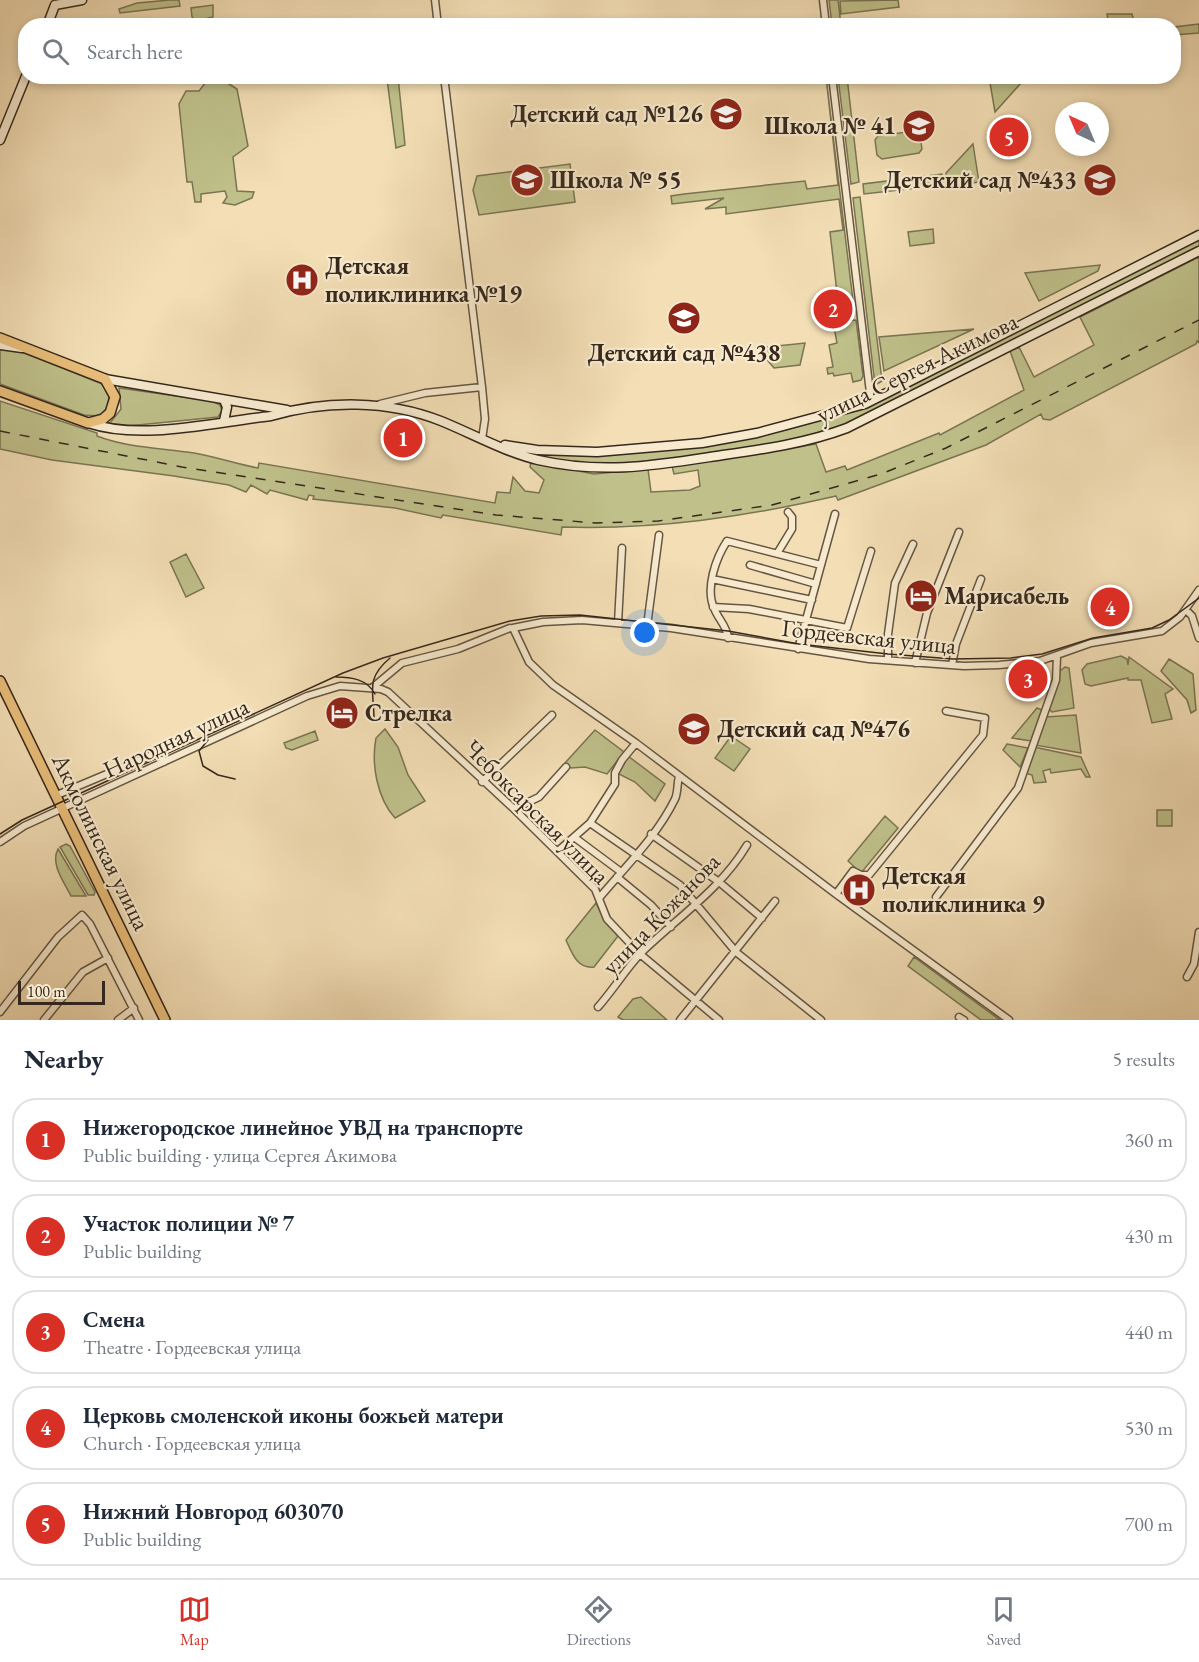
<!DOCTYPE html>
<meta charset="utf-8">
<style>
body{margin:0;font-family:"EB Garamond",serif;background:#f2f2f3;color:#1f2937}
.compass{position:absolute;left:1055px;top:102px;width:54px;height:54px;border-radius:50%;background:#fff;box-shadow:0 3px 9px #0003;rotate:316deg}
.scale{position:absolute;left:18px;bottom:15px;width:87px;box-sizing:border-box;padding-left:6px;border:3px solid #36281c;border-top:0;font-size:16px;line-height:21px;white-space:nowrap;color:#36281c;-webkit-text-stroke:4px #f7eacf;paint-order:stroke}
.you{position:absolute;left:645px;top:633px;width:21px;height:21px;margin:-15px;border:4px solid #fff;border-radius:50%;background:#1a73e8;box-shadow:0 0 0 9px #1a73e833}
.badge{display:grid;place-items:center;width:39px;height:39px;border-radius:50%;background:#d93025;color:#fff;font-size:20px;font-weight:700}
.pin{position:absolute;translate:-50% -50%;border:3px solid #fff;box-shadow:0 2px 6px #0006}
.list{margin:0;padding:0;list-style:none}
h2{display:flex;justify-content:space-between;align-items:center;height:78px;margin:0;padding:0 24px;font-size:26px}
h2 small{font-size:20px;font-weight:400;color:#747a83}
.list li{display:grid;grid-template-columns:39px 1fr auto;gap:18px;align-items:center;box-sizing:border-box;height:84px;margin:0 12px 12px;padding:0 12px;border:2px solid #e0e1e3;border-radius:24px}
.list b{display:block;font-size:22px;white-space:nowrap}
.list p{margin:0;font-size:20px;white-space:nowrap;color:#747a83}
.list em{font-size:20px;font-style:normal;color:#747a83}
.icon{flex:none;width:33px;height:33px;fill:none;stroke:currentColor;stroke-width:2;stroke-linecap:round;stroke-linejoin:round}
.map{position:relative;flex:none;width:1199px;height:1020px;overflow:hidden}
.search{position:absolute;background:#fff;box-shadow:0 3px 9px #0003;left:18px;right:18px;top:18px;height:66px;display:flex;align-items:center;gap:15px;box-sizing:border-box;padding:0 21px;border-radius:24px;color:#747a83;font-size:22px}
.sheet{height:558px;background:#fff}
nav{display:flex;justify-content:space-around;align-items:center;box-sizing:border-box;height:84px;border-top:2px solid #e0e1e3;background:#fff;font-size:16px;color:#747a83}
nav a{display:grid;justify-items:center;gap:3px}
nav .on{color:#d93025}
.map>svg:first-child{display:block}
.green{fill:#bfc08a;stroke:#7a7453;stroke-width:1.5}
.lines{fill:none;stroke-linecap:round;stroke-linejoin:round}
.minor-casing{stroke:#655642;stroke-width:9}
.secondary-casing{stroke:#36281c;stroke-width:11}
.primary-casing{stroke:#36281c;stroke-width:12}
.minor{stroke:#f7eacf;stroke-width:6}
.secondary{stroke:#f7eacf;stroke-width:8}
.primary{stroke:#eabf7a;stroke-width:9}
.tram{stroke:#36281c;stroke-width:1.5}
.rail{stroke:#36281c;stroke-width:1.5;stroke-dasharray:10 10;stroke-linecap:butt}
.labels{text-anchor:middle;stroke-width:4.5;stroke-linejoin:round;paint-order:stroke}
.poi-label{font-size:24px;font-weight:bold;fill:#36281c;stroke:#f7eacf;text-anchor:start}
.street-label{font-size:24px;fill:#36281c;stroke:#f7eacf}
</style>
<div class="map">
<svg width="1199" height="1020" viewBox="0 0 1199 1020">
<rect width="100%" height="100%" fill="#f3deb5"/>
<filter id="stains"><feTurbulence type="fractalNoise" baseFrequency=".00333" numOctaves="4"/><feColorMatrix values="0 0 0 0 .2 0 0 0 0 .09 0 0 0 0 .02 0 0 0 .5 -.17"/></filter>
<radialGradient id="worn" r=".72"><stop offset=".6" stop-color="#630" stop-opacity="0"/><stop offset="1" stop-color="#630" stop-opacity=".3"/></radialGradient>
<path class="green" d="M170 0H179L180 6 120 13 119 9 137 3Z
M829 0H838L841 25H832Z
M898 0 899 7 841 14 840 1Z
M213 5V17L196 21 192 17 191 8Z
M1107 14H1132L1135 25H1109Z
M1199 24V33L1174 35V27Z
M218 77 237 89 248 146 233 157 237 191 254 192 252 198 235 205 223 203 227 197 225 191 201 194V202H195L192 182H187L179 104 186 91H199L209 78Z
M398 77 405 145 396 148 387 79Z
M826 77 854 309 839 310 830 232 843 230 839 199 726 214V207L705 209 724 198 672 204 671 196 684 194 805 181 807 189 838 185Z
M838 77H847L859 182 851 184Z
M989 77H1020L1022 82 995 112Z
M914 131 920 136 922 149 919 153 882 159 877 155 875 140 878 136Z
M973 144 979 182 948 186 946 173Z
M570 164 575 202 479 215 473 190 477 176Z
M942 174 943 185 864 194 863 184Z
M860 197 882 381 875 385 853 198Z
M933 229 934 243 910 246 908 232Z
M1199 239V247L846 425C766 448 680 465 596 464 577 464 556 459 537 457L538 452 620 453 694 447 786 430 867 407Z
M1199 257V343L1197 341 1196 344 1050 420 1043 419 1041 414 986 445 838 500 836 496C745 517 656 530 562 527L561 535 443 515 441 518 395 508 313 499 314 496 309 495 307 500 270 490 267 494 251 485 246 492 229 485 174 476 52 460 0 449V401L97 433V436C128 448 161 448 194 453 217 457 236 464 258 468L259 463 495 503 497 492 510 493 513 477 525 491 539 493 544 480 530 467 531 462 594 474 648 469 651 492 690 490 700 486 698 470 674 474 672 466 816 444 826 472 845 466 847 470 939 433 940 435 1024 390 1010 351 1019 347 1034 377 1094 345 1080 317Z
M1100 265 1098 271 1039 301 1025 273Z
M856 320 863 376 861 380 853 382 851 373 834 376 833 373 828 374 827 368 833 367 829 345 837 343 833 322Z
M974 329 884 371 879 337Z
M805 343 800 365 774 368 757 348Z
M0 347 18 350 102 384 109 394 108 407 99 416 84 415 0 384Z
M119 388 212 401 220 405 222 411 218 417 118 427 110 423 121 409Z
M186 554 204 588 186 597 170 562Z
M1121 656 1127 659 1128 665 1129 657 1173 689 1165 694 1172 719 1152 723 1141 680H1128V678L1091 686 1085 684 1082 670 1087 664Z
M1169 659 1193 674 1196 710 1191 713 1187 700 1161 671Z
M1065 667 1069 668 1074 708 1052 712 1049 709 1060 671Z
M1037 708 1042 710 1031 741 1012 738Z
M1076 715 1081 753 1035 745 1045 717Z
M385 729 398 747 408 775 425 801 395 818C377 798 371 764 376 738Z
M595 730 624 752 607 774 585 767 571 768 565 763Z
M315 731 318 740 292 750 286 748 284 743Z
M731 736 750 749 734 771 715 758Z
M1007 744 1028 748 1020 767 1003 750Z
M1034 747 1081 757 1090 777H1086L1081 769 1051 773 1050 769 1043 771 1046 782 1034 783 1032 775 1025 773Z
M628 756 665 784 655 801 635 782 617 773Z
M1157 810H1172V826H1157Z
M885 816 898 828 861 873 848 861Z
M66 844 70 846 95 892 94 895H88L60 847Z
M58 849 86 896H71C64 882 50 864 58 849Z
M596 903 606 923 618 936 594 967C577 969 572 953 566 940Z
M914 957 1000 1020H981L908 966Z
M641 997 667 1020H623L618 1017 633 999Z"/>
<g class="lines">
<g class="minor-casing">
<path id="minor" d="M435 0 438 26
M823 0 826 26
M444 76 482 387 485 419 482 439
M832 76 871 401
M380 404 425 393 482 387
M778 552 792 529V517L788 512
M750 565 816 584
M712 579 812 600
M713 607 749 609 847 628 871 551
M1186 610 1192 616 1199 638
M618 623 622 548
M647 626 659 535
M728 638C727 626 718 619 714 608 705 588 716 558 727 541L821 565
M798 649 835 514
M888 660V634L895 583 913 544
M915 663 927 613 959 532
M952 665 956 644 981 579
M372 688 402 663 458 649 510 628
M482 782 552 715
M57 795 159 752 164 762
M514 809 539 797 566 767
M590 823 680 885 736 952 821 1020
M651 834 719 882 762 918
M574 837 621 872
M0 842 24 826 307 696 340 686 381 689 388 692 514 809 595 889 607 919 640 954 719 1020
M558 851 590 823 615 784V773L622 760 636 743
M617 877 651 905 671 927
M836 894 853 871 861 875H869L983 735 985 718 946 711
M600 897C626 866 657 836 675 799 678 793 677 784 679 776
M936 897 1018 788 1056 680 1057 657
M1187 977 1194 964 1199 932
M598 1007C613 990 626 969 641 953 677 918 721 889 747 845
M0 1012 58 937 82 915 90 924 139 1020
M959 1017 964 1020
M44 1020 83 972 108 958
M118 1020 134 1008
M680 1020 775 901
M1009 1020 836 894 636 743 553 685 529 662 513 628 543 622 582 620 671 628 869 659 964 666 999 665 1040 661 1091 643 1162 631 1180 617 1199 590"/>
</g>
<g class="secondary-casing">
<path id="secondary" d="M55 5 82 0
M47 26 55 5
M0 140 26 76
M0 345 22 348
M105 379 287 410
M224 421 227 407 224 400
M88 423C142 441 215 422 271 416 326 400 388 400 441 421 473 434 505 452 538 460 605 475 657 465 723 455 765 449 807 443 847 428L1199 251
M505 445 537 450 597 452 702 443 757 433 865 404 1199 235"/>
</g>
<g class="primary-casing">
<path id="primary" d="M0 338 105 379 115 397 110 413 103 419 88 423 0 391
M0 681 165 1020"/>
</g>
<use href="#minor" class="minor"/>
<use href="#secondary" class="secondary"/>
<use href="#primary" class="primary"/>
<path class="tram" d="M336 677C351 677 367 679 375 694
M374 720C374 691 365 679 390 658
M208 740 199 751 203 766 218 775 235 779
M0 834 22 820 343 673 383 658 510 621 541 616 580 615 728 631 799 644 888 654 953 659 1011 658 1042 654 1093 638 1152 628 1169 620 1199 598"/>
<path class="rail" d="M0 431 182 467 496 515 596 523 658 521 772 505 881 474 946 448 1199 320"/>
</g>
<defs>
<g id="school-disc" transform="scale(1.725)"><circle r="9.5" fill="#8f2418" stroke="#f7eacf"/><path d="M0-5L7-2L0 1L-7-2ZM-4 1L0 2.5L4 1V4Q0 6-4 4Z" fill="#fff"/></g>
<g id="hospital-disc" transform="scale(1.725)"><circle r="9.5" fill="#8f2418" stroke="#f7eacf"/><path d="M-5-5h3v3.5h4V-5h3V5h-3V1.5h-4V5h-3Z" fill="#fff"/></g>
<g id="hotel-disc" transform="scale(1.725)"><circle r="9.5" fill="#8f2418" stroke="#f7eacf"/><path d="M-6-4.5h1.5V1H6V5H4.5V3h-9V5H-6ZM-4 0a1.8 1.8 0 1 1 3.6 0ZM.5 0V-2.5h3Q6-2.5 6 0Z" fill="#fff"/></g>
</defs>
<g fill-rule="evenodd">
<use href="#school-disc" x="726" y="114"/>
<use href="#school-disc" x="919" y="126"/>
<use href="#school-disc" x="527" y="180"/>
<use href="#school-disc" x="1100" y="180"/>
<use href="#hospital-disc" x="302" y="280"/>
<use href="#school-disc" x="684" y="318"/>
<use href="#hotel-disc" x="921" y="596"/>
<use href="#hotel-disc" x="342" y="713"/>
<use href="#school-disc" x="694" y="729"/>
<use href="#hospital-disc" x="859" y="890"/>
</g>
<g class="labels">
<g class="poi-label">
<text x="703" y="122" text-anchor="end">Детский сад №126</text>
<text x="896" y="134" text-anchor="end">Школа № 41</text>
<text x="550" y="188">Школа № 55</text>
<text x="1077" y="188" text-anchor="end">Детский сад №433</text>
<text x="325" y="274">Детская<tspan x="325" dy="28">поликлиника №19</tspan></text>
<text x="684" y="361" text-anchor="middle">Детский сад №438</text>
<text x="944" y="604">Марисабель</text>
<text x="365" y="721">Стрелка</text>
<text x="717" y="737">Детский сад №476</text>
<text x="882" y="884">Детская<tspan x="882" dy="28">поликлиника 9</tspan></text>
</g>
<g class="street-label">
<text transform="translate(917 368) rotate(-26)" y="8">улица Сергея Акимова</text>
<text transform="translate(869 637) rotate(6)" y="8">Гордеевская улица</text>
<text transform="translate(176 738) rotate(-25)" y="8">Народная улица</text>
<text transform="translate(537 812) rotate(45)" y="8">Чебоксарская улица</text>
<text transform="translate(101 842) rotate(64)" y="8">Акмолинская улица</text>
<text transform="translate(661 914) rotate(-46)" y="8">улица Кожанова</text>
</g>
</g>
<rect width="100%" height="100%" filter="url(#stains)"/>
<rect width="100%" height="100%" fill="url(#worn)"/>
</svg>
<svg class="compass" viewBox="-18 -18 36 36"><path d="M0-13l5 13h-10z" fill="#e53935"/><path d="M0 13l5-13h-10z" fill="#747a83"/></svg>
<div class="scale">100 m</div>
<div class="you"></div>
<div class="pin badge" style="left:403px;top:438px">1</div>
<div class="pin badge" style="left:833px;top:309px">2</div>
<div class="pin badge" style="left:1028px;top:679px">3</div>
<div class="pin badge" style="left:1110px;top:607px">4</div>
<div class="pin badge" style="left:1009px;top:137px">5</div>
<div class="search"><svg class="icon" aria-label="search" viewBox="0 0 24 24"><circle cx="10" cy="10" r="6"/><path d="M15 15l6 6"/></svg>Search here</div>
</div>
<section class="sheet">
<h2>Nearby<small>5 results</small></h2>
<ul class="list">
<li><span class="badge">1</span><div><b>Нижегородское линейное УВД на транспорте</b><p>Public building · улица Сергея Акимова</p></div><em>360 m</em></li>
<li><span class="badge">2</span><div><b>Участок полиции № 7</b><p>Public building</p></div><em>430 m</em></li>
<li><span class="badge">3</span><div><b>Смена</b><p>Theatre · Гордеевская улица</p></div><em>440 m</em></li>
<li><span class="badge">4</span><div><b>Церковь смоленской иконы божьей матери</b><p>Church · Гордеевская улица</p></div><em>530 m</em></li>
<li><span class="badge">5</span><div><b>Нижний Новгород 603070</b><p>Public building</p></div><em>700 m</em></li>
</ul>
</section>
<nav>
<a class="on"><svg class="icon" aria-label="map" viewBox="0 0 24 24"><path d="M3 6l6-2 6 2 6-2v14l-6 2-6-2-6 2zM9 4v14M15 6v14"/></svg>Map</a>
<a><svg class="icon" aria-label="directions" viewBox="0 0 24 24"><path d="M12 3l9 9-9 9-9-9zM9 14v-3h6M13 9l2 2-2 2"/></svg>Directions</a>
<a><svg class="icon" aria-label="saved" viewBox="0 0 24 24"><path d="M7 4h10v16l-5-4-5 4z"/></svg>Saved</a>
</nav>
